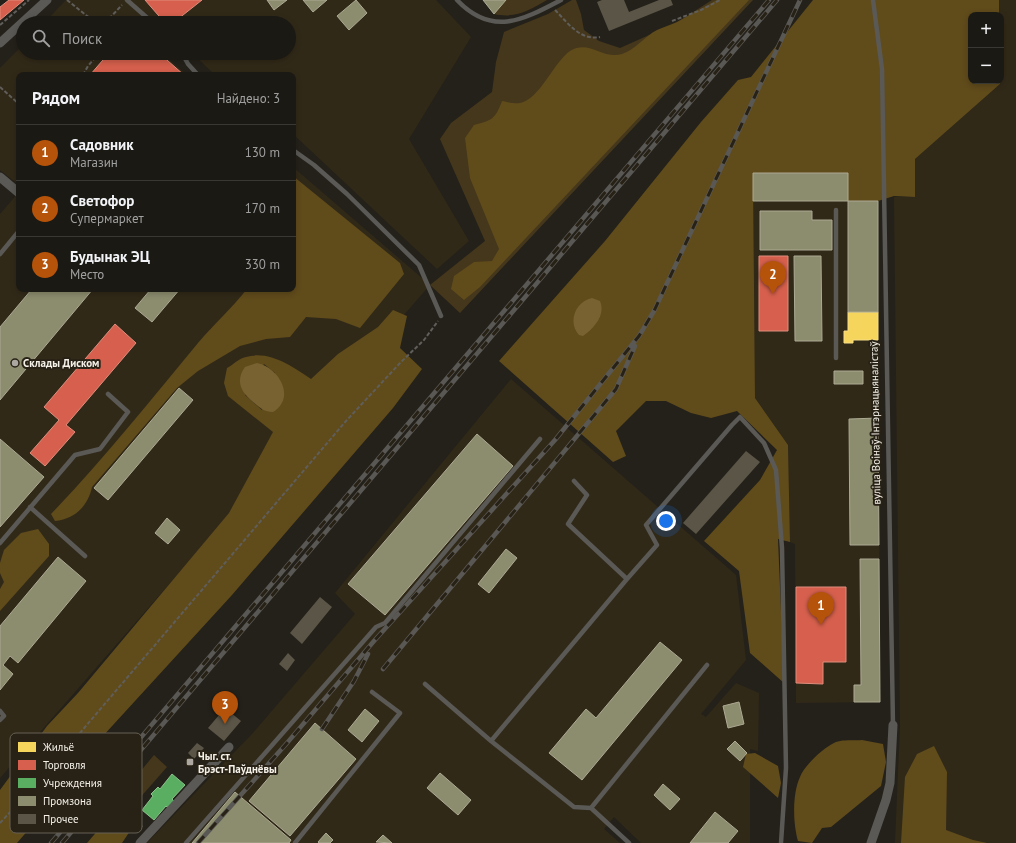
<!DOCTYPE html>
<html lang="ru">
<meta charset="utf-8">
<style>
body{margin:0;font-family:"PT Sans",sans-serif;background:#282622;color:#f1f3f6}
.controls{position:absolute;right:12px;top:12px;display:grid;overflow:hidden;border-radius:8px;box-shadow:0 2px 6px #0003}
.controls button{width:36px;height:36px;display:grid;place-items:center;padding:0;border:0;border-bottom:1px solid #393834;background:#1b1914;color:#f1f3f6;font:20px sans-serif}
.you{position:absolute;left:666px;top:521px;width:14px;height:14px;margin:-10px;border:3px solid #fff;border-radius:50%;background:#1a73e8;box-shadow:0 0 0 6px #1a73e833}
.badge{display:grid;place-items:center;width:26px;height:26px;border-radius:50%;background:#b45309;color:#fff;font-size:13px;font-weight:700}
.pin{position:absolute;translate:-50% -33px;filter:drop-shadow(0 1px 2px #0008)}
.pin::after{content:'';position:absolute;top:21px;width:14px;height:12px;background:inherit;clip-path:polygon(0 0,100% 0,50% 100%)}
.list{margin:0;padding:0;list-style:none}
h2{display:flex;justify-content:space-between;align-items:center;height:52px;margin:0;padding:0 16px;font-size:17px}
h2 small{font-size:13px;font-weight:400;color:#a0a0a0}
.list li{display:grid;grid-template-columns:26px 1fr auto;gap:12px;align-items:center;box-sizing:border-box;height:56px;padding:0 16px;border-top:1px solid #393834}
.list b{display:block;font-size:15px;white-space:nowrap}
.list p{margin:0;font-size:13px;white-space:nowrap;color:#a0a0a0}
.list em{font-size:13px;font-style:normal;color:#a0a0a0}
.icon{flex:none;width:22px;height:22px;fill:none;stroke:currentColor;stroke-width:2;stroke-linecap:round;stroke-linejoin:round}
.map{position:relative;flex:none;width:1016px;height:843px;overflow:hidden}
.search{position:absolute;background:#1b1914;box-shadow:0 2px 6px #0003;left:16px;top:16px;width:280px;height:44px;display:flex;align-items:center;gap:10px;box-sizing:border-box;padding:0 14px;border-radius:22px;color:#a0a0a0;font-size:15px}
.panel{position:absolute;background:#1b1914;box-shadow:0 2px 6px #0003;left:16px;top:72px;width:280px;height:220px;border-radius:8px}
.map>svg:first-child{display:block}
.built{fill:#312918}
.green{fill:#45371b}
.forest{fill:#604b1b;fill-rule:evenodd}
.water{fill:#786232}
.homes{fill:#f6d55c;stroke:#f6dd86}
.shops{fill:#d6604d;stroke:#df8c7c}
.public{fill:#5aae61;stroke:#88c28a}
.industry{fill:#8c8c6e;stroke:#acaa93}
.building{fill:#5b5547}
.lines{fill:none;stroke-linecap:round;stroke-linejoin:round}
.path{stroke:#605e5b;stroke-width:2;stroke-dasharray:4 2;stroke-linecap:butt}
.service{stroke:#5a5956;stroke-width:4.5}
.minor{stroke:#5a5956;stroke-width:9}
.rail-casing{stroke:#5a5855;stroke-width:4.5}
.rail{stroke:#282216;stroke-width:3;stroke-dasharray:9;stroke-linecap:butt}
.poi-dot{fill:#aca8a1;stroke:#282216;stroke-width:1.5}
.labels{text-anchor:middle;stroke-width:4;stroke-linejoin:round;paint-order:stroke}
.poi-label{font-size:11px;font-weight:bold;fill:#f5f1e9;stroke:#282216;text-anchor:start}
.street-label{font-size:11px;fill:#f5f1e9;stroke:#282216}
.key{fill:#282216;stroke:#666055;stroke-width:1}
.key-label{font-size:11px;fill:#f5f1e9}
</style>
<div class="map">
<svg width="1016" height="843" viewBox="0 0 1016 843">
<rect width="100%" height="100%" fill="#24211a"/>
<path class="built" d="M66 0H436L471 37 409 139 469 241 437 269 293 134V75H215L192 53H289V23H44Z
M999 0H1016V843H895L900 726 894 197H915V159L1000 84 1001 15H999Z
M23 45V53H162L187 75H19V185L0 170V68Z
M293 167 430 285 0 778V214L19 192V289H293Z
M753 173H848L878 201 880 702 796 703 795 544 790 542 788 445 755 398Z
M511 379 736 575 746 660 701 714 706 717 736 683 759 693 758 751 750 749V843H641L614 817 604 829 620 843H147L252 734 355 614 335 593Z"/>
<path class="green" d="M506 0H547C530 10 515 19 494 14Z
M572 0H576L581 14 584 30 599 41 620 48 676 23 712 0H753L460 313 430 285 485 241 440 139 451 123 492 92 496 62 504 32 548 14Z
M154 755 167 767 138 800 125 790Z"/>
<path class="forest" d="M717 0H749L480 287 464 300 451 289 454 276 474 262 492 261 499 249 470 178 465 138 474 125C493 120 495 119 502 101 507 102 515 104 520 103 539 100 554 62 570 51 589 39 603 60 622 54 635 50 645 36 657 30 663 27 671 25 677 22 690 15 704 7 717 0Z
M813 0H999V15H971V81H1000V84L915 159V197L894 196 878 201H848V173H753L755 398 788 445 790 542 778 539 784 683 750 653 739 571 704 541 760 480 777 450 737 411 711 418 691 413 666 401H646L616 431 626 456 613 462 499 361 605 241 701 122 738 80 751 77Z
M293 176 400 263 404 274 360 328 336 319 306 317 290 337 266 339 240 346 198 371 177 388 92 487C88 506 75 519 55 521L51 514C103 460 150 401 198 343 213 325 232 308 247 289H293Z
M393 310 407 316 400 348 422 369 393 408 232 595 81 760V769L17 843H0V790L47 726 78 693 229 513 273 432 228 396 224 383 227 368C233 365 239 358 246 357 269 350 293 367 311 379L338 354 378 327ZM264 364 275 373 262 410 245 395Z
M38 529 49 544V556L0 611V589L4 582 0 573V563L4 550 21 533Z
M862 740 883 744 886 762 881 786 831 827 822 828 812 843 798 841C793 824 792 794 800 777 804 766 823 748 834 743 841 739 854 741 862 740Z
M934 746 947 772 946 830 973 840 987 843H901L905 777 917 754Z
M755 753 778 766 781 783 778 798 743 767 746 754Z
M120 809 131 815 134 825 122 843H87L112 814Z"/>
<path class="water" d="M592 298 600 301C606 315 594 328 583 336L579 335C567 322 576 301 592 298Z
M257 363C278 367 297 397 273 412 264 412 260 408 253 402 241 392 235 381 245 367Z"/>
<path class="homes" d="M848 312H878V340H853V343H844V331H848Z"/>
<path class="shops" d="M9 0H24L0 20V7Z
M145 0H202L178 19 181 23H165Z
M109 53H159L184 75H90Z
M759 256H788V331H759Z
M115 324 136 343 66 425 75 432 45 466 30 453 59 420 44 407Z
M796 587H846V662H823V684L796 683Z"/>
<path class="public" d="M172 774 185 785 172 799 174 801 168 808 166 806 154 820 142 810 153 796 151 794 158 787 160 789Z"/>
<path class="industry" d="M267 0H287L274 10Z
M303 0H327L313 12Z
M356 0 367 13 349 30 337 16Z
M483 0H506L494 14Z
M753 173H848V201H753Z
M848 201H878V312H848Z
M760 211H812V220H832V250H760Z
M794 256H821L822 341H795Z
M32 289H93L0 400V327Z
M151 289H180L152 322 135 308Z
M834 371H863V384H834Z
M179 388 193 400 108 500 94 488Z
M878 418 879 545H850L849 419Z
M477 434 513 466 385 615 348 584Z
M0 439 44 477 0 527Z
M167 518 180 530 168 544 155 533Z
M506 549 517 558 489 593 478 584Z
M58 557 86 581 18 663 10 656 3 665 13 674 0 690V626Z
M860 559H879L880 702H854V685H861Z
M660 642 682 660 582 780 549 753 586 709 596 718Z
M739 702 744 724 728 728 723 706Z
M365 709 379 721 362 742 348 730Z
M315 723 356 759 290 836 249 801Z
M735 741 747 753 740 761 727 749Z
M440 773 471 800 458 815 427 788Z
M663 784 680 799 670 810 654 795Z
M235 792 291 840 289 843H192Z
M715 812 738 831 728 843H690Z
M326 833 333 840 330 843H319L318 842Z
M383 835 392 843 376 842Z"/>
<path class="building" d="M602 0H624L629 12 659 0H671L673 5 609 31 597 2Z
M746 451 760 462 696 534 683 523Z
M320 597 332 607 302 644 290 633Z
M288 653 295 660 287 671 279 664Z
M225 708 241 721 224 741 208 728Z
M197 743 204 748 194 759 188 753Z"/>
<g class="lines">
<path class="path" d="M67 0 96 23
M555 10C568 23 580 41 600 37
M672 21 701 10 720 0
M105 23 122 5
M0 25 29 0
M83 75 88 66 99 53
M0 87 19 104
M116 793 126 801 142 827
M0 823 39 781 346 421 401 362 424 340 438 321"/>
<path class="service" d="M127 0 153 23
M457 0C492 37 523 20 561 0
M873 0 882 69 893 725
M182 53 188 64 198 75
M293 150 314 165 347 194 419 265 441 316
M0 254 19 231
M836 358V210
M574 481 587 495 568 524 627 579 657 545 646 525 732 425 740 417 764 443 776 470 782 548 786 768 781 843
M30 507 85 556
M0 543 75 455 100 449 128 412 108 394
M627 579 491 741 574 807 591 808 707 665
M425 684 491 741
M0 711 4 716 0 720
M591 808 629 843
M186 843 376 627 385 623 540 439
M295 843 400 713 372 692"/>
<path class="minor" d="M0 43 47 0
M0 177 19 193
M140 843 229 747
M871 843 886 800 890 783 893 725"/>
<g class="rail-casing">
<path id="rail" d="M383 669 616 389 635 346
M322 729 354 681 368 654
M51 843 769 0
M62 843 777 0
M198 843 287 743 374 641 555 440 639 336 654 311 800 0"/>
</g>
<use href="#rail" class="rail"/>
</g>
<g class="poi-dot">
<circle cx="15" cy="363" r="4"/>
<rect x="186" y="758" width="8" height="8" rx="2"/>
</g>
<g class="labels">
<g class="poi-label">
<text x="23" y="367">Склады Диском</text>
<text x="198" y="760">Чыг. ст.<tspan x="198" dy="13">Брэст-Паўднёвы</tspan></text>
</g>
<g class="street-label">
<text transform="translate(875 423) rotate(-91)" y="4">вуліца Воінаў-Інтэрнацыяналістаў</text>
</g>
</g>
<rect x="10" y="733" width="132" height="100" rx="6" class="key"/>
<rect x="18" y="742" width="18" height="10" fill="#f6d55c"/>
<rect x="18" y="760" width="18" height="10" fill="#d6604d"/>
<rect x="18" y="778" width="18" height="10" fill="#5aae61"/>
<rect x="18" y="796" width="18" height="10" fill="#8c8c6e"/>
<rect x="18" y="814" width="18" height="10" fill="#5b5547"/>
<g class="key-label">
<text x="43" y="751">Жильё</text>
<text x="43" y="769">Торговля</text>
<text x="43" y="787">Учреждения</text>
<text x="43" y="805">Промзона</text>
<text x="43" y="823">Прочее</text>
</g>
</svg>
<div class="controls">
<button>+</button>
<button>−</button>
</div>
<div class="you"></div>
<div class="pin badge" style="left:821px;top:625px">1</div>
<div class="pin badge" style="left:773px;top:294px">2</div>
<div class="pin badge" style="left:225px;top:724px">3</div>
<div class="search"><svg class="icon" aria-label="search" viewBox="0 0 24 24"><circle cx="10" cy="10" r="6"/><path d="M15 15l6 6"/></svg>Поиск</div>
<section class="panel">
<h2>Рядом<small>Найдено: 3</small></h2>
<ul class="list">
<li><span class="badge">1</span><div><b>Садовник</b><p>Магазин</p></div><em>130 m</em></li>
<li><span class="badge">2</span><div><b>Светофор</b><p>Супермаркет</p></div><em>170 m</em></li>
<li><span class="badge">3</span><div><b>Будынак ЭЦ</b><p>Место</p></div><em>330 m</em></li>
</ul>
</section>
</div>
